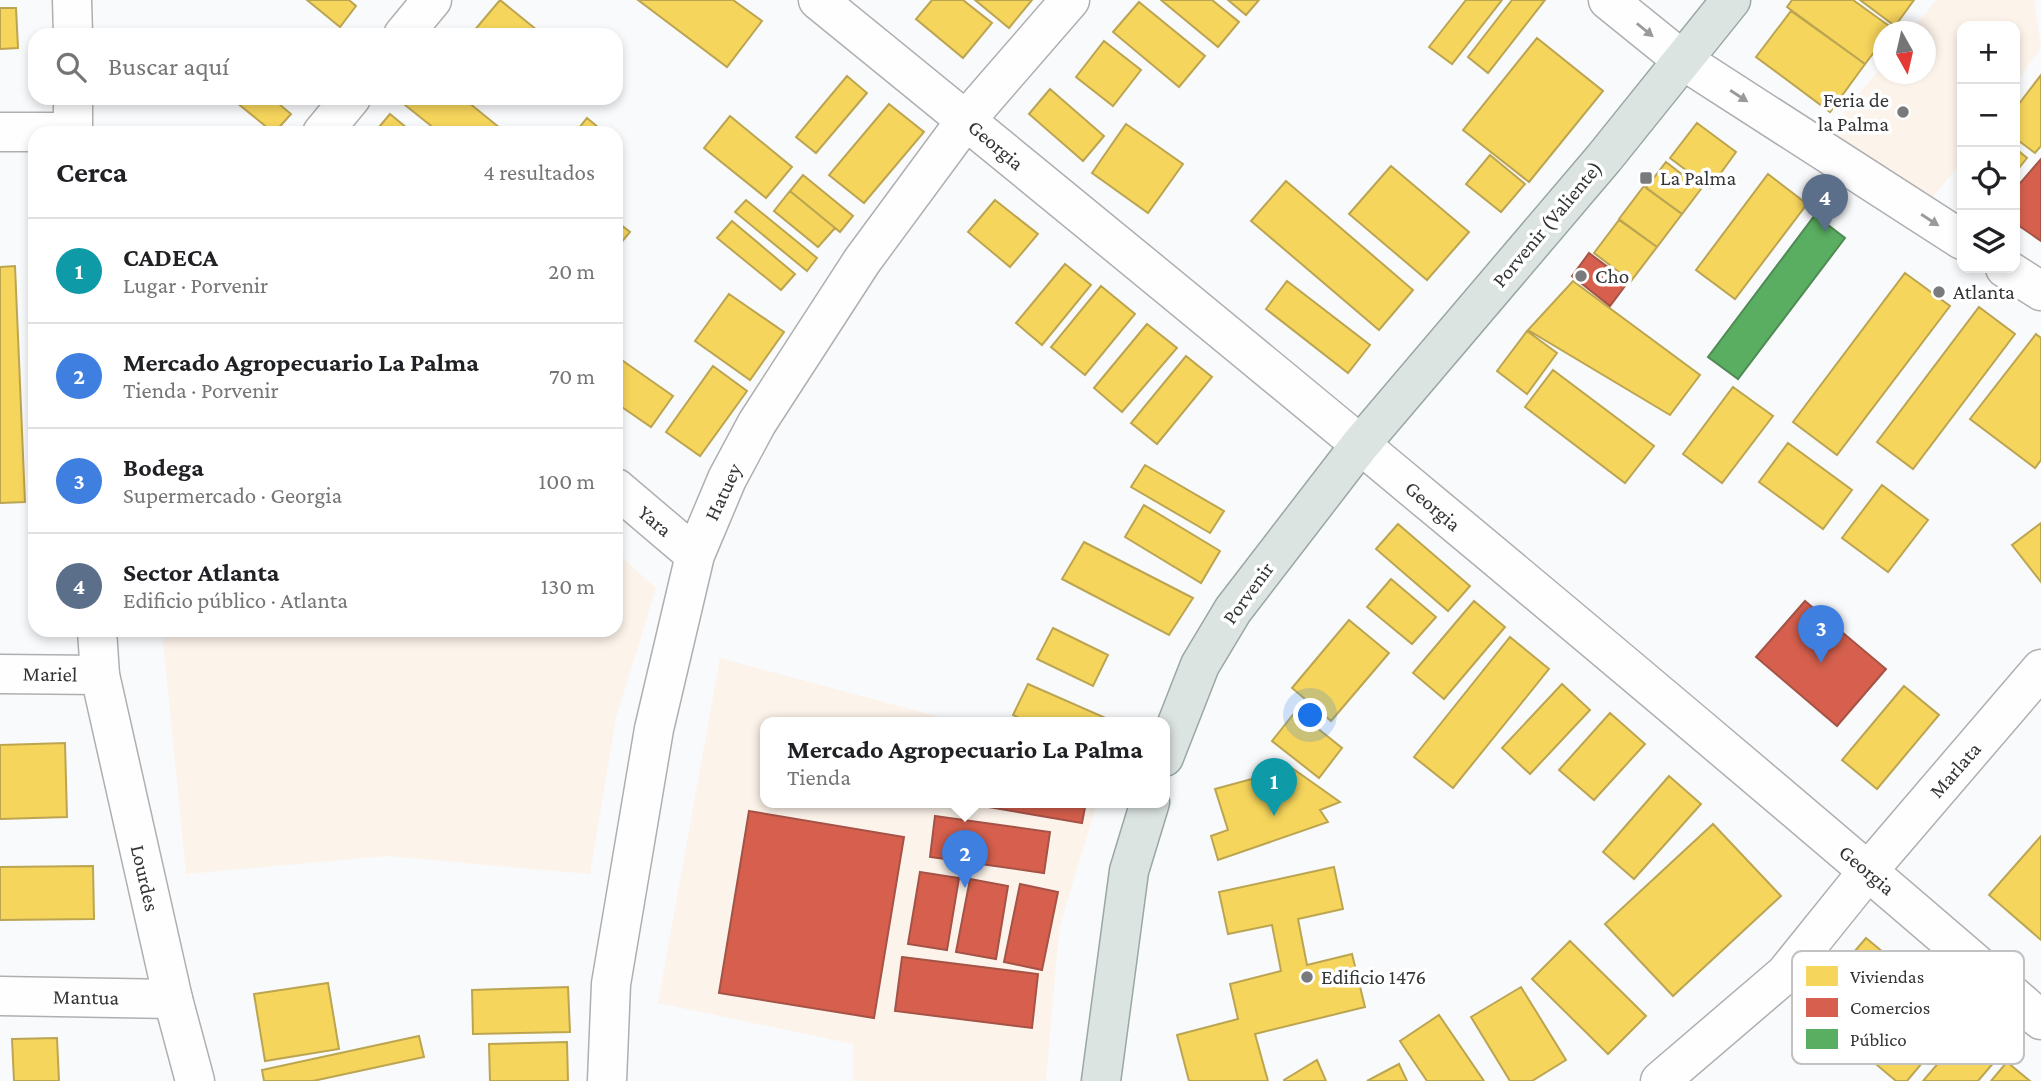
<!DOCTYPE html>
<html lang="es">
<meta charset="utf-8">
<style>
body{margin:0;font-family:"Crimson Pro",serif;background:#f6f6f6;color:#202124}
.controls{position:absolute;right:21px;top:21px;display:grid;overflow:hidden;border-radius:14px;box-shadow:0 4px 10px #0003}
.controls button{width:63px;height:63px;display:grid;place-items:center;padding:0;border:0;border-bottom:2px solid #e0e0e0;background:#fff;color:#202124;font:35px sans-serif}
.compass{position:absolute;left:1873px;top:21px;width:63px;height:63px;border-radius:50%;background:#fff;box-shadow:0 4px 10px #0003;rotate:172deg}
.you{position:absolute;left:1311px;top:716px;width:24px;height:24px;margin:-18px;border:5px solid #fff;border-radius:50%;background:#1a73e8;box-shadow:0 0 0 10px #1a73e833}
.badge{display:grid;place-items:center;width:46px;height:46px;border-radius:50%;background:#7c3aed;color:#fff;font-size:23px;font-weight:700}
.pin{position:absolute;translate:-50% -58px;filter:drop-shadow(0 2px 4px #0008)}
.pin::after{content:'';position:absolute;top:37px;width:24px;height:21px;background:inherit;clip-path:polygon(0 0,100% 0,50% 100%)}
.popup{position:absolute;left:760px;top:717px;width:410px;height:91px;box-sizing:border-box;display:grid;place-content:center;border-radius:14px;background:#fff;filter:drop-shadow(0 2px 5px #0005);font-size:23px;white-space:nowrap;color:#757577}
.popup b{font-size:26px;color:#202124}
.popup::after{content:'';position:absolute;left:50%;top:100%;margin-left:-14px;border:14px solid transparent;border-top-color:#fff}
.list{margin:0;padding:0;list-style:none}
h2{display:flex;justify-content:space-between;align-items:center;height:91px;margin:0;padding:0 28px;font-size:30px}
h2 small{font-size:23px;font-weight:400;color:#757577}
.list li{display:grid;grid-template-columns:46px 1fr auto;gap:21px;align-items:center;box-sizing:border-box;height:105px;padding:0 28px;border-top:2px solid #e0e0e0}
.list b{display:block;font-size:26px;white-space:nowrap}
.list p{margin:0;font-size:23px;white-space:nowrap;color:#757577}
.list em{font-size:23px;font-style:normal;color:#757577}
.icon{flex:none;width:38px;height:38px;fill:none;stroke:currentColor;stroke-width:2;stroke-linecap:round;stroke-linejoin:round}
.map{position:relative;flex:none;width:2041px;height:1081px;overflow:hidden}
.search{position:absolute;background:#fff;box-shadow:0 4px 10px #0003;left:28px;top:28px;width:595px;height:77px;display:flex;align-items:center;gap:18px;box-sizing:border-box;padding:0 24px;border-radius:21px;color:#757577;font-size:26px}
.panel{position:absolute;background:#fff;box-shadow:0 4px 10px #0003;left:28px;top:126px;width:595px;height:511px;border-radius:21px}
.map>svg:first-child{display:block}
.commercial{fill:#fcf3ea}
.homes{fill:#f6d55c;stroke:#bca551;stroke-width:2}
.shops{fill:#d6604d;stroke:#a55346;stroke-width:2}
.public{fill:#5aae61;stroke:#4f8a54;stroke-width:2}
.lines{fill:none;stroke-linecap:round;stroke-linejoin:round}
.minor-casing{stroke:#afafb1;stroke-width:41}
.tertiary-casing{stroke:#afafb1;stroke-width:41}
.primary-casing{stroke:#99a7a4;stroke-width:41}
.minor{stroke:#fefeff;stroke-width:38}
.tertiary{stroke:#fefeff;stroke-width:38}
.primary{stroke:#dce4e2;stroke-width:38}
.oneway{fill:#999a9a}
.poi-dot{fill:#797a7b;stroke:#fff;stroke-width:2.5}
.labels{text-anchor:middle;stroke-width:7;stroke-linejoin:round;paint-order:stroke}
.poi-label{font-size:21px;fill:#343536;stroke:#fff;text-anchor:start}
.street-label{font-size:21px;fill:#343536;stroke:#fff}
.key{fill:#fff;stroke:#c2c2c3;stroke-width:2}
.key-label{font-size:19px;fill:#343536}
</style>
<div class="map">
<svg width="2041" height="1081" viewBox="0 0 2041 1081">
<rect width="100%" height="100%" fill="#f9fafc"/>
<path class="commercial" d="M1936 0H2034L2041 47 2015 85V26H1962V162L1929 201 1822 139 1883 65 1884 74H1926V32L1911 31Z
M616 552 656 588 616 718 590 874 387 856 186 874 162 630H616Z
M720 658 958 722H766V802H1097L1059 929 1046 1081H853V1044L658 1003Z"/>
<path class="homes" d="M307 0H349L356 6 340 27Z
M500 0 543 35H476L473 32Z
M638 0H733L762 21 727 67Z
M932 0H963L992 23 963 58 916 19Z
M975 0H1032L1009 28Z
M1161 0H1212L1239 22 1218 47Z
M1228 0H1259L1246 15Z
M1466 0H1502L1452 64 1429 47Z
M1512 0H1545L1488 73 1468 57Z
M1792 0H1853L1892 28 1884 32V39L1865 64 1787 7Z
M1860 0H1914L1895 26Z
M1139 2 1205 56 1179 87 1113 32Z
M0 8H16L18 48 0 49Z
M1791 11 1865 64 1830 112 1756 57Z
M1537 38 1603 91 1529 182 1463 130Z
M1104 41 1141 70 1113 106 1076 77Z
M2041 75V146L2035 153 2015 138V109Z
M847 76 867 93 816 153 796 137Z
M1050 89 1104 136 1083 161 1029 114Z
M231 98H272L291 114 274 133Z
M403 98H463L506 133H440L400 101Z
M889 104 924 132 864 203 829 175Z
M390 114 413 133H374Z
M730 116 792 167 766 198 704 148Z
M587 118 605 133H575Z
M1697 123 1736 152 1710 188 1670 158Z
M1126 124 1183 164 1148 213 1092 173Z
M2015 148 2027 158 2015 173Z
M1490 155 1525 184 1501 212 1466 184Z
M1666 162 1701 189 1682 214 1646 188Z
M1391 166 1469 232 1427 280 1349 214Z
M1768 174 1807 204 1735 299 1696 270Z
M803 175 853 216 840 232 790 191Z
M1286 181 1413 290 1379 330 1251 221Z
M1644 186 1682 214 1657 247 1619 219Z
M790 191 835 228 818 247 774 211Z
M746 200 817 258 807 271 735 212Z
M995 200 1038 234 1010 267 968 232Z
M1619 220 1657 247 1631 281 1594 253Z
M616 221 630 232 616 249Z
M732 221 795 274 781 290 717 238Z
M1065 264 1091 285 1042 345 1016 323Z
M15 266 25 502 0 503V267Z
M1905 273 1950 306 1837 455 1793 422Z
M1287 281 1370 345 1348 373 1266 309Z
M1573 281 1700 375 1670 415 1528 330Z
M1101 286 1135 314 1085 375 1051 347Z
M729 294 784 332 750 380 695 341Z
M1979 307 2015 334 1913 469 1877 442Z
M1147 324 1177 348 1122 412 1094 388Z
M1527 331 1557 353 1527 394 1497 371Z
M2036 334 2041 338V460L2035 468 1970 419Z
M616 356 673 396 651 427 616 403Z
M1186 356 1212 377 1157 444 1131 423Z
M713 366 747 391 700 456 666 432Z
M1553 370 1654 446 1625 483 1525 407Z
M1733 387 1773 416 1722 483 1683 454Z
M1788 443 1852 490 1823 529 1759 482Z
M1145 465 1224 511 1210 533 1131 487Z
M1882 485 1928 520 1888 572 1842 538Z
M1144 505 1220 551 1201 583 1125 537Z
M2041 523V582L2012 545Z
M1398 524 1470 586 1448 611 1376 549Z
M1084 542 1193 598 1169 635 1062 579Z
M1391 579 1436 617 1412 644 1367 607Z
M1474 601 1505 627 1444 699 1413 673Z
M1349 620 1389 653 1331 721 1292 688Z
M1053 628 1108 655 1093 686 1037 659Z
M1510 637 1549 669 1453 788 1414 757Z
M1028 684 1108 719 1107 722H1028L1013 715Z
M1562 684 1590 710 1530 774 1502 748Z
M1904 686 1939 715 1877 789 1842 760Z
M1296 711 1342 748 1319 778 1272 741Z
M1610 713 1645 744 1594 800 1559 770Z
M65 743 67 817 0 819V745Z
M1292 768 1340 802 1320 810 1328 822 1218 860 1211 836 1228 830 1215 789Z
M1669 776 1701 804 1634 879 1603 852Z
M1713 824 1781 896 1673 996 1605 924Z
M2041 836V940L1989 895Z
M93 866 94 919 0 920V867Z
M1334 867 1343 909 1298 919 1307 965 1352 954 1365 1007 1255 1034 1268 1081H1189L1177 1035 1238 1019 1230 984 1281 971 1272 925 1228 934 1219 892Z
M1866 938 1906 971 1837 1052 1797 1019Z
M1570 941 1646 1016 1608 1054 1532 979Z
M328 983 339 1049 265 1061 254 994Z
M568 987 570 1032 473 1034 472 990Z
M1521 987 1566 1060 1532 1081H1510L1471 1017Z
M1928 992 1959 1019 1907 1081H1896L1871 1060Z
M1439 1015 1484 1081H1427L1400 1041Z
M1969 1027 2001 1054 1978 1081H1923Z
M419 1036 424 1057 313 1081H264L262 1070Z
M57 1038 59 1081H14L12 1039Z
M567 1042 568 1081H490L489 1044Z
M1317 1060 1326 1081H1284V1080Z
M2007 1062 2030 1081H1991Z
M1399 1064 1407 1081H1367Z"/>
<path class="shops" d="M2041 159V241L2015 223V189Z
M1589 253 1628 282 1610 306 1572 276Z
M1805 601 1886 669 1837 726 1756 657Z
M989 802H1086L1082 823 988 807Z
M749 811 904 837 874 1018 719 993Z
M935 816 1050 832 1044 873 930 857Z
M920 872 959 878 947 950 908 944Z
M970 879 1008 886 996 959 956 952Z
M1020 884 1058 892 1042 970 1004 962Z
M902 957 1038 974 1032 1028 895 1011Z"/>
<path class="public" d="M1815 215 1845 238 1738 379 1708 357Z"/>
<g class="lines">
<g class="minor-casing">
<path id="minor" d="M818 0C1230 335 1640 673 2041 1020
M1608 0 1681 59 1962 240
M403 35 432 0
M0 132H73
M322 133 351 98
M2005 268 2041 291
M616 488 695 555
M0 674 100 675
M0 996 173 999
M607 1081 611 984 654 729 695 555 727 479 757 423 862 261 966 120 1070 0"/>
</g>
<g class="tertiary-casing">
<path id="tertiary" d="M72 0 73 35
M73 98V133
M97 630 100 675 173 999 195 1081
M1660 1081 1785 974 1868 871 2041 669"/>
</g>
<g class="primary-casing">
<path id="primary" d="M1164 757 1200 665 1233 610 1360 445 1604 158 1731 0
M1101 1081 1129 871 1150 802"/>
</g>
<use href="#minor" class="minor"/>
<use href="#tertiary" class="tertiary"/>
<use href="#primary" class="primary"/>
</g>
<defs><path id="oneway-solid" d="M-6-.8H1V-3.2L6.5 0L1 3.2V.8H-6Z" transform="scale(1.75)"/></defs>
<g class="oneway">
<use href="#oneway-solid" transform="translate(1645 30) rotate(39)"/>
<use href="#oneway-solid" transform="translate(1739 96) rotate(33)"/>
<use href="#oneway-solid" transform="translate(1930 220) rotate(33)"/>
</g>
<g class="poi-dot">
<circle cx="1903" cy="112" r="7"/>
<rect x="1639" y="171" width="14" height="14" rx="3.5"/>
<circle cx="1581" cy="276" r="7"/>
<circle cx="1939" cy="292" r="7"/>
<circle cx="1307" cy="977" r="7"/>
</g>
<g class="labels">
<g class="poi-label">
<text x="1889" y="107" text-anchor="end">Feria de<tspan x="1889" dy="24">la Palma</tspan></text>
<text x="1660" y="185">La Palma</text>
<text x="1595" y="283">Cho</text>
<text x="1953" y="299">Atlanta</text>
<text x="1321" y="984">Edificio 1476</text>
</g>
<g class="street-label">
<text transform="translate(996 145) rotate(40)" y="7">Georgia</text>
<text transform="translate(1547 224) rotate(-50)" y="7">Porvenir (Valiente)</text>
<text transform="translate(723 492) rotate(-65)" y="7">Hatuey</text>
<text transform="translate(1433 506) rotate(40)" y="7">Georgia</text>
<text transform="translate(655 521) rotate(40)" y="7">Yara</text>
<text transform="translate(1248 593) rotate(-54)" y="7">Porvenir</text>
<text transform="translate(50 674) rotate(1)" y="7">Mariel</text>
<text transform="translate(1955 770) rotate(-49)" y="7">Marlata</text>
<text transform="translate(1867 870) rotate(40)" y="7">Georgia</text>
<text transform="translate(145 878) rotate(77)" y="7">Lourdes</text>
<text transform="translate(86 997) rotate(1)" y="7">Mantua</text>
</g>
</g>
<rect x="1792" y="951" width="232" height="113" rx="10" class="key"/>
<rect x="1806" y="966" width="32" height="20" fill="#f6d55c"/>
<rect x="1806" y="998" width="32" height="19" fill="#d6604d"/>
<rect x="1806" y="1029" width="32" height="20" fill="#5aae61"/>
<g class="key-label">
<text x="1850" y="983">Viviendas</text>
<text x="1850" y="1014">Comercios</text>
<text x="1850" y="1046">Público</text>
</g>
</svg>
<div class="controls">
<button>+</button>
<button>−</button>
<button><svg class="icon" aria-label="locate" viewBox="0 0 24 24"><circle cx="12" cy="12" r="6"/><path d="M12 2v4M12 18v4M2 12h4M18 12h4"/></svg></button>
<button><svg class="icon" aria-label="layers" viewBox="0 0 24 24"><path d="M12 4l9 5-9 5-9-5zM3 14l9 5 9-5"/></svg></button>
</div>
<svg class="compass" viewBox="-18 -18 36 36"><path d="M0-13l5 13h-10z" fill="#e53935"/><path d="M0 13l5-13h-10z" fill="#757577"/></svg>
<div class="you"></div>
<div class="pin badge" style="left:1274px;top:816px;background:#0f9aa8">1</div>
<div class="pin badge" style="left:965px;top:888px;background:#3f7fe0">2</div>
<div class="popup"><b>Mercado Agropecuario La Palma</b>Tienda</div>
<div class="pin badge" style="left:1821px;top:663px;background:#3f7fe0">3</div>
<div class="pin badge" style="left:1825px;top:232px;background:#5c6f8a">4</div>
<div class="search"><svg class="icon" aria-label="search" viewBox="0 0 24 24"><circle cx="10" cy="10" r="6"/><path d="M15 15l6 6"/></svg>Buscar aquí</div>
<section class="panel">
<h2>Cerca<small>4 resultados</small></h2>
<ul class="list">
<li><span class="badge" style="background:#0f9aa8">1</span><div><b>CADECA</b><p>Lugar · Porvenir</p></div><em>20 m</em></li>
<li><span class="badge" style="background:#3f7fe0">2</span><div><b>Mercado Agropecuario La Palma</b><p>Tienda · Porvenir</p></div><em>70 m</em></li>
<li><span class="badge" style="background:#3f7fe0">3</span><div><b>Bodega</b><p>Supermercado · Georgia</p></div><em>100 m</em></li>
<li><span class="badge" style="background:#5c6f8a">4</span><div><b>Sector Atlanta</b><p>Edificio público · Atlanta</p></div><em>130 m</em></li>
</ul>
</section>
</div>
